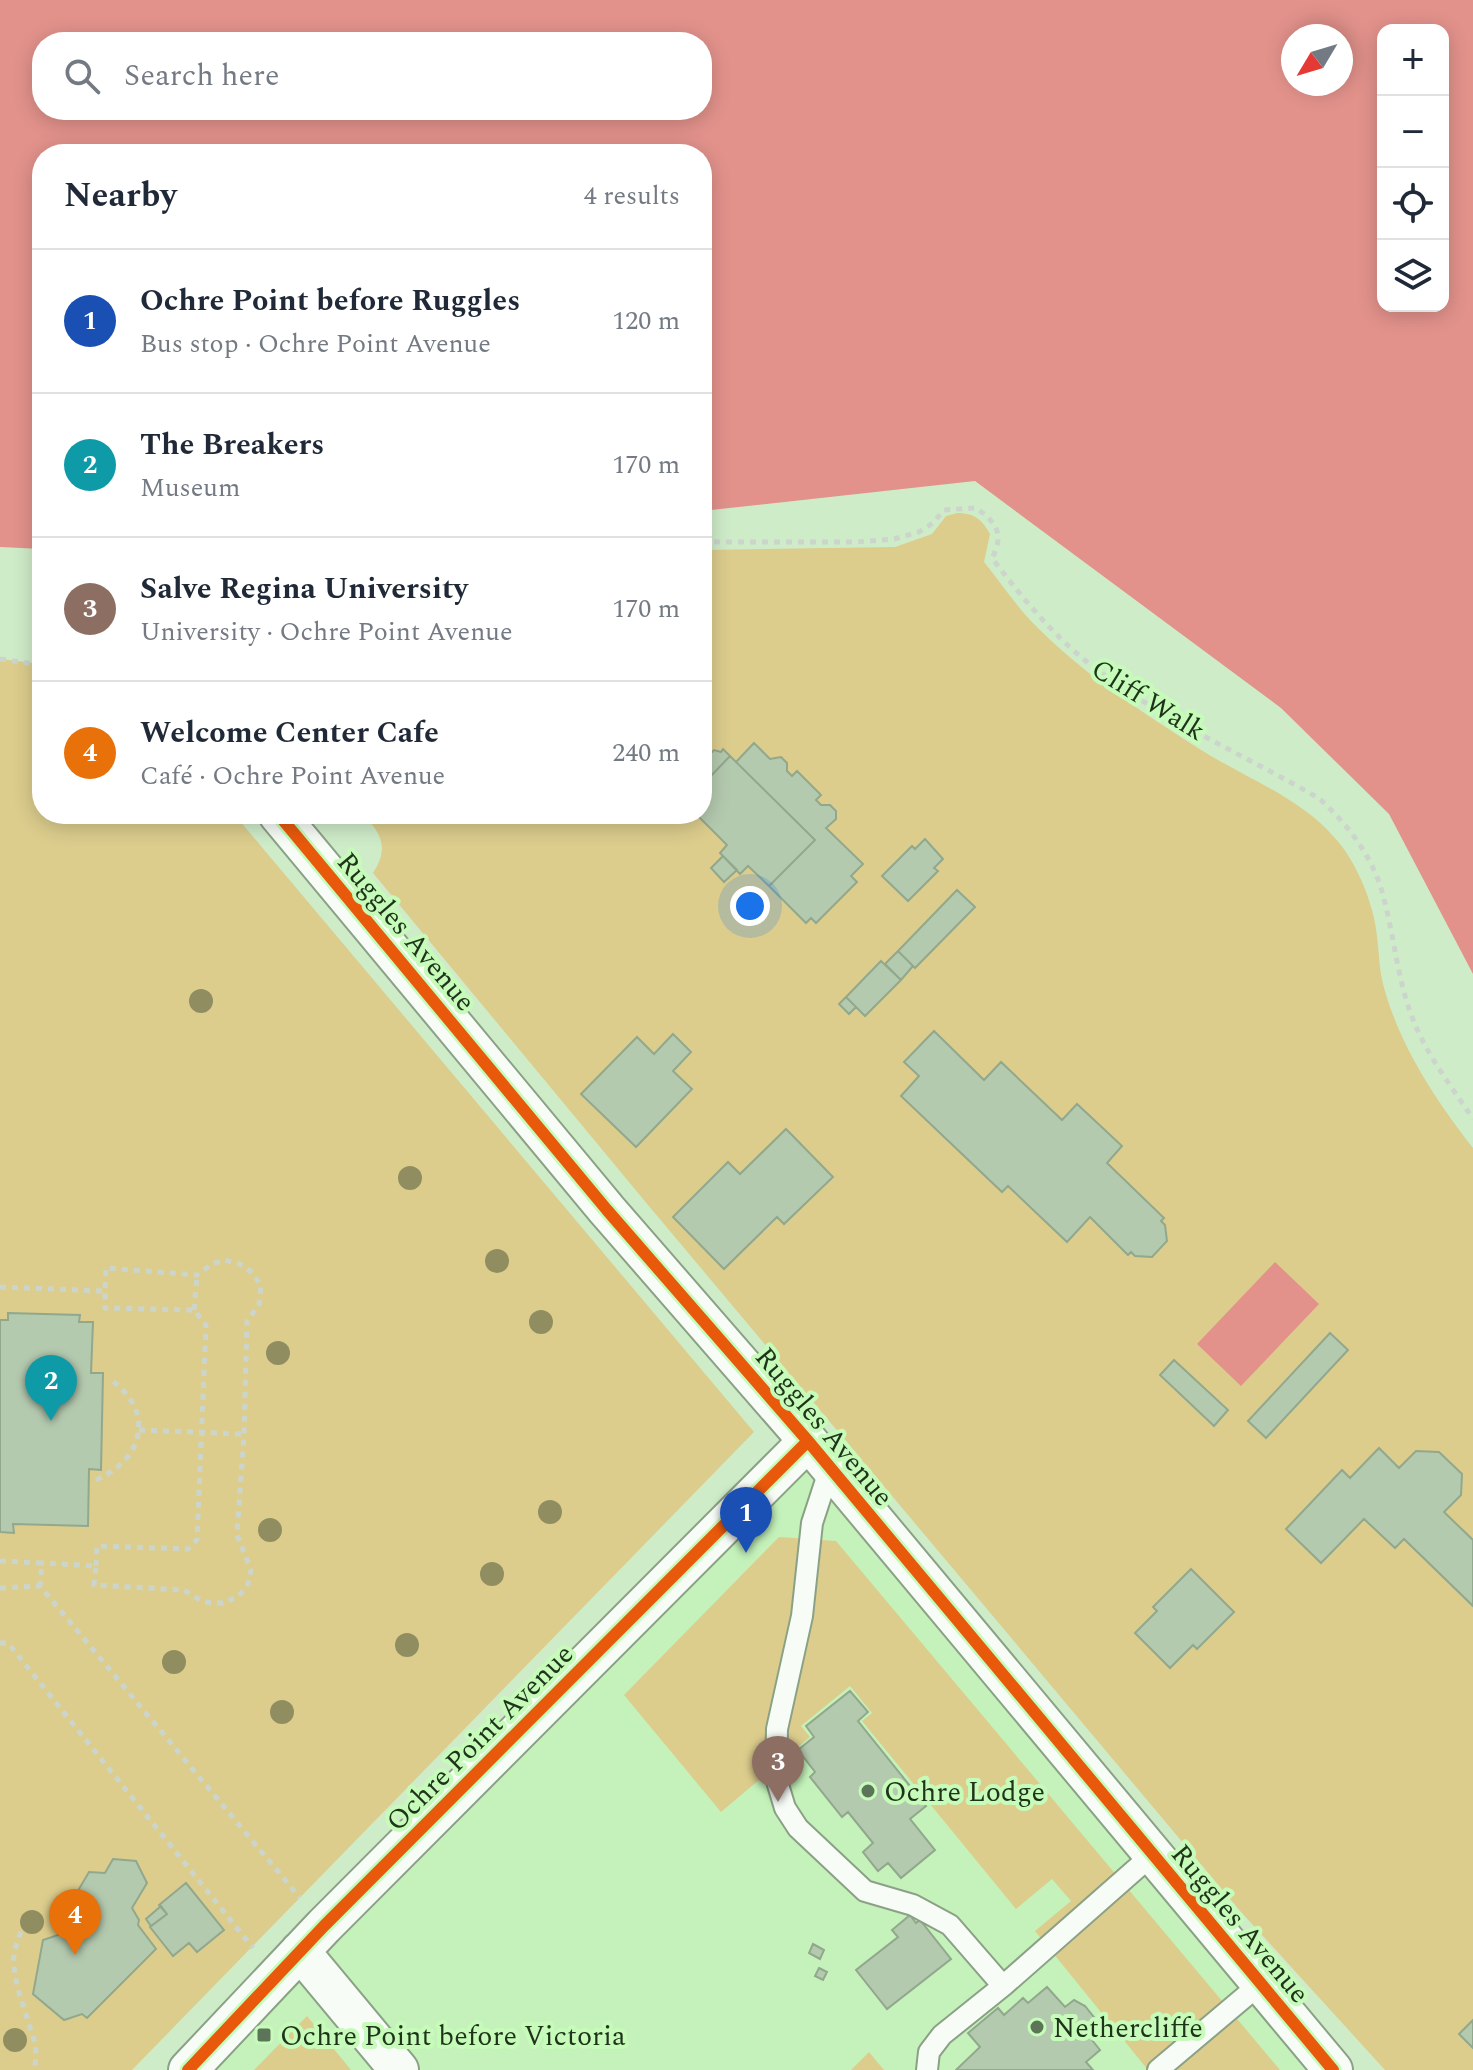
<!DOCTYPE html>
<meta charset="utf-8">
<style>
body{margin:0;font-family:Spectral,serif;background:#f6f6f7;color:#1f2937}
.controls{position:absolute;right:24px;top:24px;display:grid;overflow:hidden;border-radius:16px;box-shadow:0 4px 20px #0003}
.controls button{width:72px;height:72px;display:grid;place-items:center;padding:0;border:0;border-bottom:2px solid #e0e1e3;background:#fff;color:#1f2937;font:40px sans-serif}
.compass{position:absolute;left:1281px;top:24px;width:72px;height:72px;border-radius:50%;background:#fff;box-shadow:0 4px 20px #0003;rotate:232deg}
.you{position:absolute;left:750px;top:906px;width:28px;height:28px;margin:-20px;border:6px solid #fff;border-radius:50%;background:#1a73e8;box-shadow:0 0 0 12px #1a73e833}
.badge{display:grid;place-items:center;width:52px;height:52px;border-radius:50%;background:#5c7457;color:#fff;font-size:26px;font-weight:700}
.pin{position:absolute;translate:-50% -66px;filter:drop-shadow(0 2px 4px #0008)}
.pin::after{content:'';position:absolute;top:42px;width:28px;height:24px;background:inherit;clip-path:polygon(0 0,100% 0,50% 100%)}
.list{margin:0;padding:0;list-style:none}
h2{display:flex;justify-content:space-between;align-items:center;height:104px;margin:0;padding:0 32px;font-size:34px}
h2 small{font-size:26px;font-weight:400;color:#747a83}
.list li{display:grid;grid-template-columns:52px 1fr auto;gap:24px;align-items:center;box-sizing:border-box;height:144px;padding:0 32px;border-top:2px solid #e0e1e3}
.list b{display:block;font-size:30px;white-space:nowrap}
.list p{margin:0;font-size:26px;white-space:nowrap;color:#747a83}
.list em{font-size:26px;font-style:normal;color:#747a83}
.icon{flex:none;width:44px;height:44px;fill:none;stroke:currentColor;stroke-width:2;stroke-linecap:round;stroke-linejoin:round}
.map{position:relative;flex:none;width:1473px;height:2070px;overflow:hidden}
.search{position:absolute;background:#fff;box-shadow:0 4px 20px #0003;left:32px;top:32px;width:680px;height:88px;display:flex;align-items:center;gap:20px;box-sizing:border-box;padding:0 28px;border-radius:32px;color:#747a83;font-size:30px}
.panel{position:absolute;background:#fff;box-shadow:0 4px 20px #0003;left:32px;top:144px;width:680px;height:680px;border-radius:32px}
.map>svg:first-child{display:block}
.built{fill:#c4f2ba}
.green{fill:#dccd8d}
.water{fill:#e2928b;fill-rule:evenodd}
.building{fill:#b4caaf;stroke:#91a88d;stroke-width:2}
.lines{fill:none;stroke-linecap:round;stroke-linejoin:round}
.lane-casing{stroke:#8ba186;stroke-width:24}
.street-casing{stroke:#8ba186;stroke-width:42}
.path{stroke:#ccd5cb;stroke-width:5;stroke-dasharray:6 6;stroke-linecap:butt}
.lane{stroke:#f8fcf7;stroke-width:20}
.street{stroke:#f8fcf7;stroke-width:38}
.cycleway-casing{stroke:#c6fbba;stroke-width:17}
.cycleway{stroke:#e8590c;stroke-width:12}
.tree{fill:#908e61}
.poi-dot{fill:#5c7457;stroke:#c6fbba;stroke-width:3}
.labels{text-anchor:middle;stroke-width:8;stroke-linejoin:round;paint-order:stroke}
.street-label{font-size:28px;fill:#1e331a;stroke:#c6fbba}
.poi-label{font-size:28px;fill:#1e331a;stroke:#c6fbba;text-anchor:start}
</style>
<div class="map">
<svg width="1473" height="2070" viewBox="0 0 1473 2070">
<rect width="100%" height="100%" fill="#cfecc9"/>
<path class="built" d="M808 1441 1333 2070H188Z"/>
<path class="green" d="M957 513C974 513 982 519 990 534L984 562C1002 584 1018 609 1038 628 1085 675 1142 712 1198 748 1243 777 1298 796 1334 837 1353 857 1368 891 1374 918 1379 940 1378 963 1383 984 1399 1045 1435 1099 1473 1148V2070H1385L1241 1912 643 1199 373 873C389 849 382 834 363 814H702V550L895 547 932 534 946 516Z
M0 659 42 664V814H234L754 1432 132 2070H0Z
M779 1537 836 1541 1280 2070H1148L1035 1931 1071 1901 1052 1879 1016 1909 862 1721 872 1713 850 1686 801 1726 810 1737 721 1812 624 1695Z
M307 2016 351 2070H254Z
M869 2052 884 2070H851Z"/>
<path class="water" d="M0 0H1473V974L1389 814 1281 708 975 481 702 511V154H42V549L0 547ZM1383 30H1443V306H1383ZM1293 36H1341V84H1293ZM42 42H702V110H42Z
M1275 1262 1319 1304 1241 1386 1197 1344Z"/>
<path class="building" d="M754 743 770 759 781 757 787 763V771L792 776 797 771 821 795 816 800 821 805H830L836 811V819L826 828 863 864 851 876 857 882 816 923 811 918 806 923 769 886 815 840 736 762Z
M723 749 730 756 709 778 702 770 705 767 704 760 714 750 721 752Z
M730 756 815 840 769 886 748 866 740 874 720 853 727 845 696 814H702V770L709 778Z
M925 839 943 859 934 868 938 871 908 901 882 876 912 846 915 849Z
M723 856 737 870 724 882 711 868Z
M957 890 975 907 915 968 898 951Z
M898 951 913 966 901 980 885 964Z
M881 961 901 980 865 1016 846 997Z
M846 997 856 1007 849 1014 839 1004Z
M934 1031 984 1080 1001 1062 1062 1120 1077 1104 1122 1146 1107 1163 1164 1218 1161 1221 1165 1225 1167 1241 1152 1257 1135 1256 1131 1252 1128 1255 1090 1217 1067 1242 1008 1186 1002 1192 901 1096 919 1076 904 1062Z
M673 1034 691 1052 673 1071 692 1089 636 1147 581 1094 637 1037 654 1054Z
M786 1129 833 1177 784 1224 777 1217 724 1269 673 1217 728 1162 740 1174Z
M8 1313 80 1315 79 1322H93L91 1373H103L101 1470 89 1469 88 1526 13 1524 14 1533 0 1532V1320H8Z
M1330 1333 1348 1350 1266 1438 1248 1421Z
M1174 1360 1228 1410 1214 1426 1160 1375Z
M1379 1448 1399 1468 1416 1451 1439 1452 1462 1474 1461 1495 1444 1512 1473 1540V1606L1404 1539 1395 1548 1364 1519 1321 1563 1286 1529 1342 1470 1350 1478Z
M1191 1569 1234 1612 1197 1649 1193 1645 1170 1668 1135 1633 1157 1611 1153 1607Z
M850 1691 868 1712 858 1721 926 1806 910 1819 935 1850 901 1878 888 1863 878 1871 863 1852 873 1843 848 1812 842 1817 810 1777 815 1772 798 1750 814 1737 806 1726Z
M113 1859 136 1861 147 1883 132 1908 139 1920 138 1925 156 1949 87 2018 82 2014 64 2020 33 1994 43 1940 73 1930 77 1921 69 1906 89 1872 105 1873Z
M186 1883 224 1930 197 1952 189 1943 173 1956 150 1927 167 1914 159 1905Z
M161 1906 167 1914 151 1926 146 1919Z
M910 1915 916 1923 920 1920 951 1959 887 2009 856 1970 898 1937 892 1930Z
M813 1944 824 1950 820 1959 809 1953Z
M819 1968 827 1972 823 1980 815 1976Z
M1047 1987 1065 2007 1074 2000 1085 2006 1097 2021 1101 2033 1092 2040 1100 2050 1086 2062 1093 2070H956L980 2047 968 2033 998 2008 1004 2015 1023 1998 1028 2003Z
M1473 2020V2048L1459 2034Z"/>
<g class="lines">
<g class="lane-casing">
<path id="lane" d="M830 1468 812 1523 802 1616 777 1729 776 1778 785 1808 798 1828 865 1891 913 1905 950 1925 1003 1986
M927 2070 929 2052 942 2035 1003 1986 1153 1854
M1158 2070 1260 1984"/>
</g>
<g class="street-casing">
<path id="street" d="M278 814 607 1210 808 1441 1333 2070
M300 1951 399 2070
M188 2070 324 1926 808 1441"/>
</g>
<path class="path" d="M702 542H856L894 539 919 532 933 523 944 510 976 508C996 522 1005 534 992 558 1020 595 1050 632 1087 662 1154 716 1245 755 1320 799 1348 825 1373 857 1383 895 1395 939 1398 989 1418 1031 1432 1062 1454 1090 1473 1119
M0 659 42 665
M0 1287 105 1291 106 1268 197 1275 212 1264 225 1260 240 1264 253 1273 261 1286 259 1305 247 1321 244 1434 237 1535 251 1570 248 1584 239 1596 223 1603 203 1602 184 1590 94 1585 96 1566 42 1563
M194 1310 197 1276
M139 1430 244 1434
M96 1480C146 1458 155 1409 108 1378
M0 1561 42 1563 40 1586
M96 1566 97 1546 188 1549 197 1540 206 1325 194 1310 105 1308V1291
M0 1588 40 1586 300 1898
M0 1643H8L253 1948
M26 1921 17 1941 13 1961 17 1986 36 2046 35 2070"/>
<use href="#lane" class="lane"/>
<use href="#street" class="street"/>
<g class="cycleway-casing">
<path id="cycleway" d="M278 814 607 1210 808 1441 1333 2070
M188 2070 324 1926 808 1441"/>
</g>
<use href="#cycleway" class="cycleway"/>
</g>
<g class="tree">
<circle cx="201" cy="1001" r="12"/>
<circle cx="410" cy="1178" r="12"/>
<circle cx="497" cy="1261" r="12"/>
<circle cx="541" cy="1322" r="12"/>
<circle cx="278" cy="1353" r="12"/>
<circle cx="550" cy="1512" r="12"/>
<circle cx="270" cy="1530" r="12"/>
<circle cx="492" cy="1574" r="12"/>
<circle cx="407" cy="1645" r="12"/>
<circle cx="174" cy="1662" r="12"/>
<circle cx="282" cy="1712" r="12"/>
<circle cx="32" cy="1922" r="12"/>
<circle cx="15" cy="2040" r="12"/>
</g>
<g class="poi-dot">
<circle cx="868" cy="1791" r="8"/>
<circle cx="1037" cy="2027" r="8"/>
<rect x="256" y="2027" width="16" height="16" rx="4"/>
</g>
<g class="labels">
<g class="street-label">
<text transform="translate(1149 699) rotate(32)" y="10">Cliff Walk</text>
<text transform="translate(407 931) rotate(50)" y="10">Ruggles Avenue</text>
<text transform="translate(825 1426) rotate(50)" y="10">Ruggles Avenue</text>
<text transform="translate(479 1737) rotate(-45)" y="10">Ochre Point Avenue</text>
<text transform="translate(1241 1923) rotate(50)" y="10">Ruggles Avenue</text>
</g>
<g class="poi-label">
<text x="884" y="1801">Ochre Lodge</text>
<text x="1053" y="2037">Nethercliffe</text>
<text x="280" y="2045">Ochre Point before Victoria</text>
</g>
</g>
</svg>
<div class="controls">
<button>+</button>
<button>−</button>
<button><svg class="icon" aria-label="locate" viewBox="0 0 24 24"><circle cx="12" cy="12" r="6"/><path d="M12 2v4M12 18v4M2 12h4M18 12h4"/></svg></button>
<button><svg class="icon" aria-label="layers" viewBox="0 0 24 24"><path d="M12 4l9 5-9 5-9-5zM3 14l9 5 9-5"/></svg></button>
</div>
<svg class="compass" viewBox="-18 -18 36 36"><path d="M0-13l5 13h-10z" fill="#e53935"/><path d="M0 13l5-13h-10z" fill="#747a83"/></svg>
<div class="you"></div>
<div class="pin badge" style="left:746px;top:1553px;background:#1a4fb4">1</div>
<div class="pin badge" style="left:51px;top:1421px;background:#0f9aa8">2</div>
<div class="pin badge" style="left:778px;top:1802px;background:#8d6e63">3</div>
<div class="pin badge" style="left:75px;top:1955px;background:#e8710a">4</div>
<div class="search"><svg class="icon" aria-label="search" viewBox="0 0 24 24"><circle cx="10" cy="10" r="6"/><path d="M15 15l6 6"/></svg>Search here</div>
<section class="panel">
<h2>Nearby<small>4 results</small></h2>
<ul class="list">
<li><span class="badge" style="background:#1a4fb4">1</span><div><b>Ochre Point before Ruggles</b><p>Bus stop · Ochre Point Avenue</p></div><em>120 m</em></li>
<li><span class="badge" style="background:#0f9aa8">2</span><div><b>The Breakers</b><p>Museum</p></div><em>170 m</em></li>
<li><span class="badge" style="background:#8d6e63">3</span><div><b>Salve Regina University</b><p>University · Ochre Point Avenue</p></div><em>170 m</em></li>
<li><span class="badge" style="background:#e8710a">4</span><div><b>Welcome Center Cafe</b><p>Café · Ochre Point Avenue</p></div><em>240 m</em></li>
</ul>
</section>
</div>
